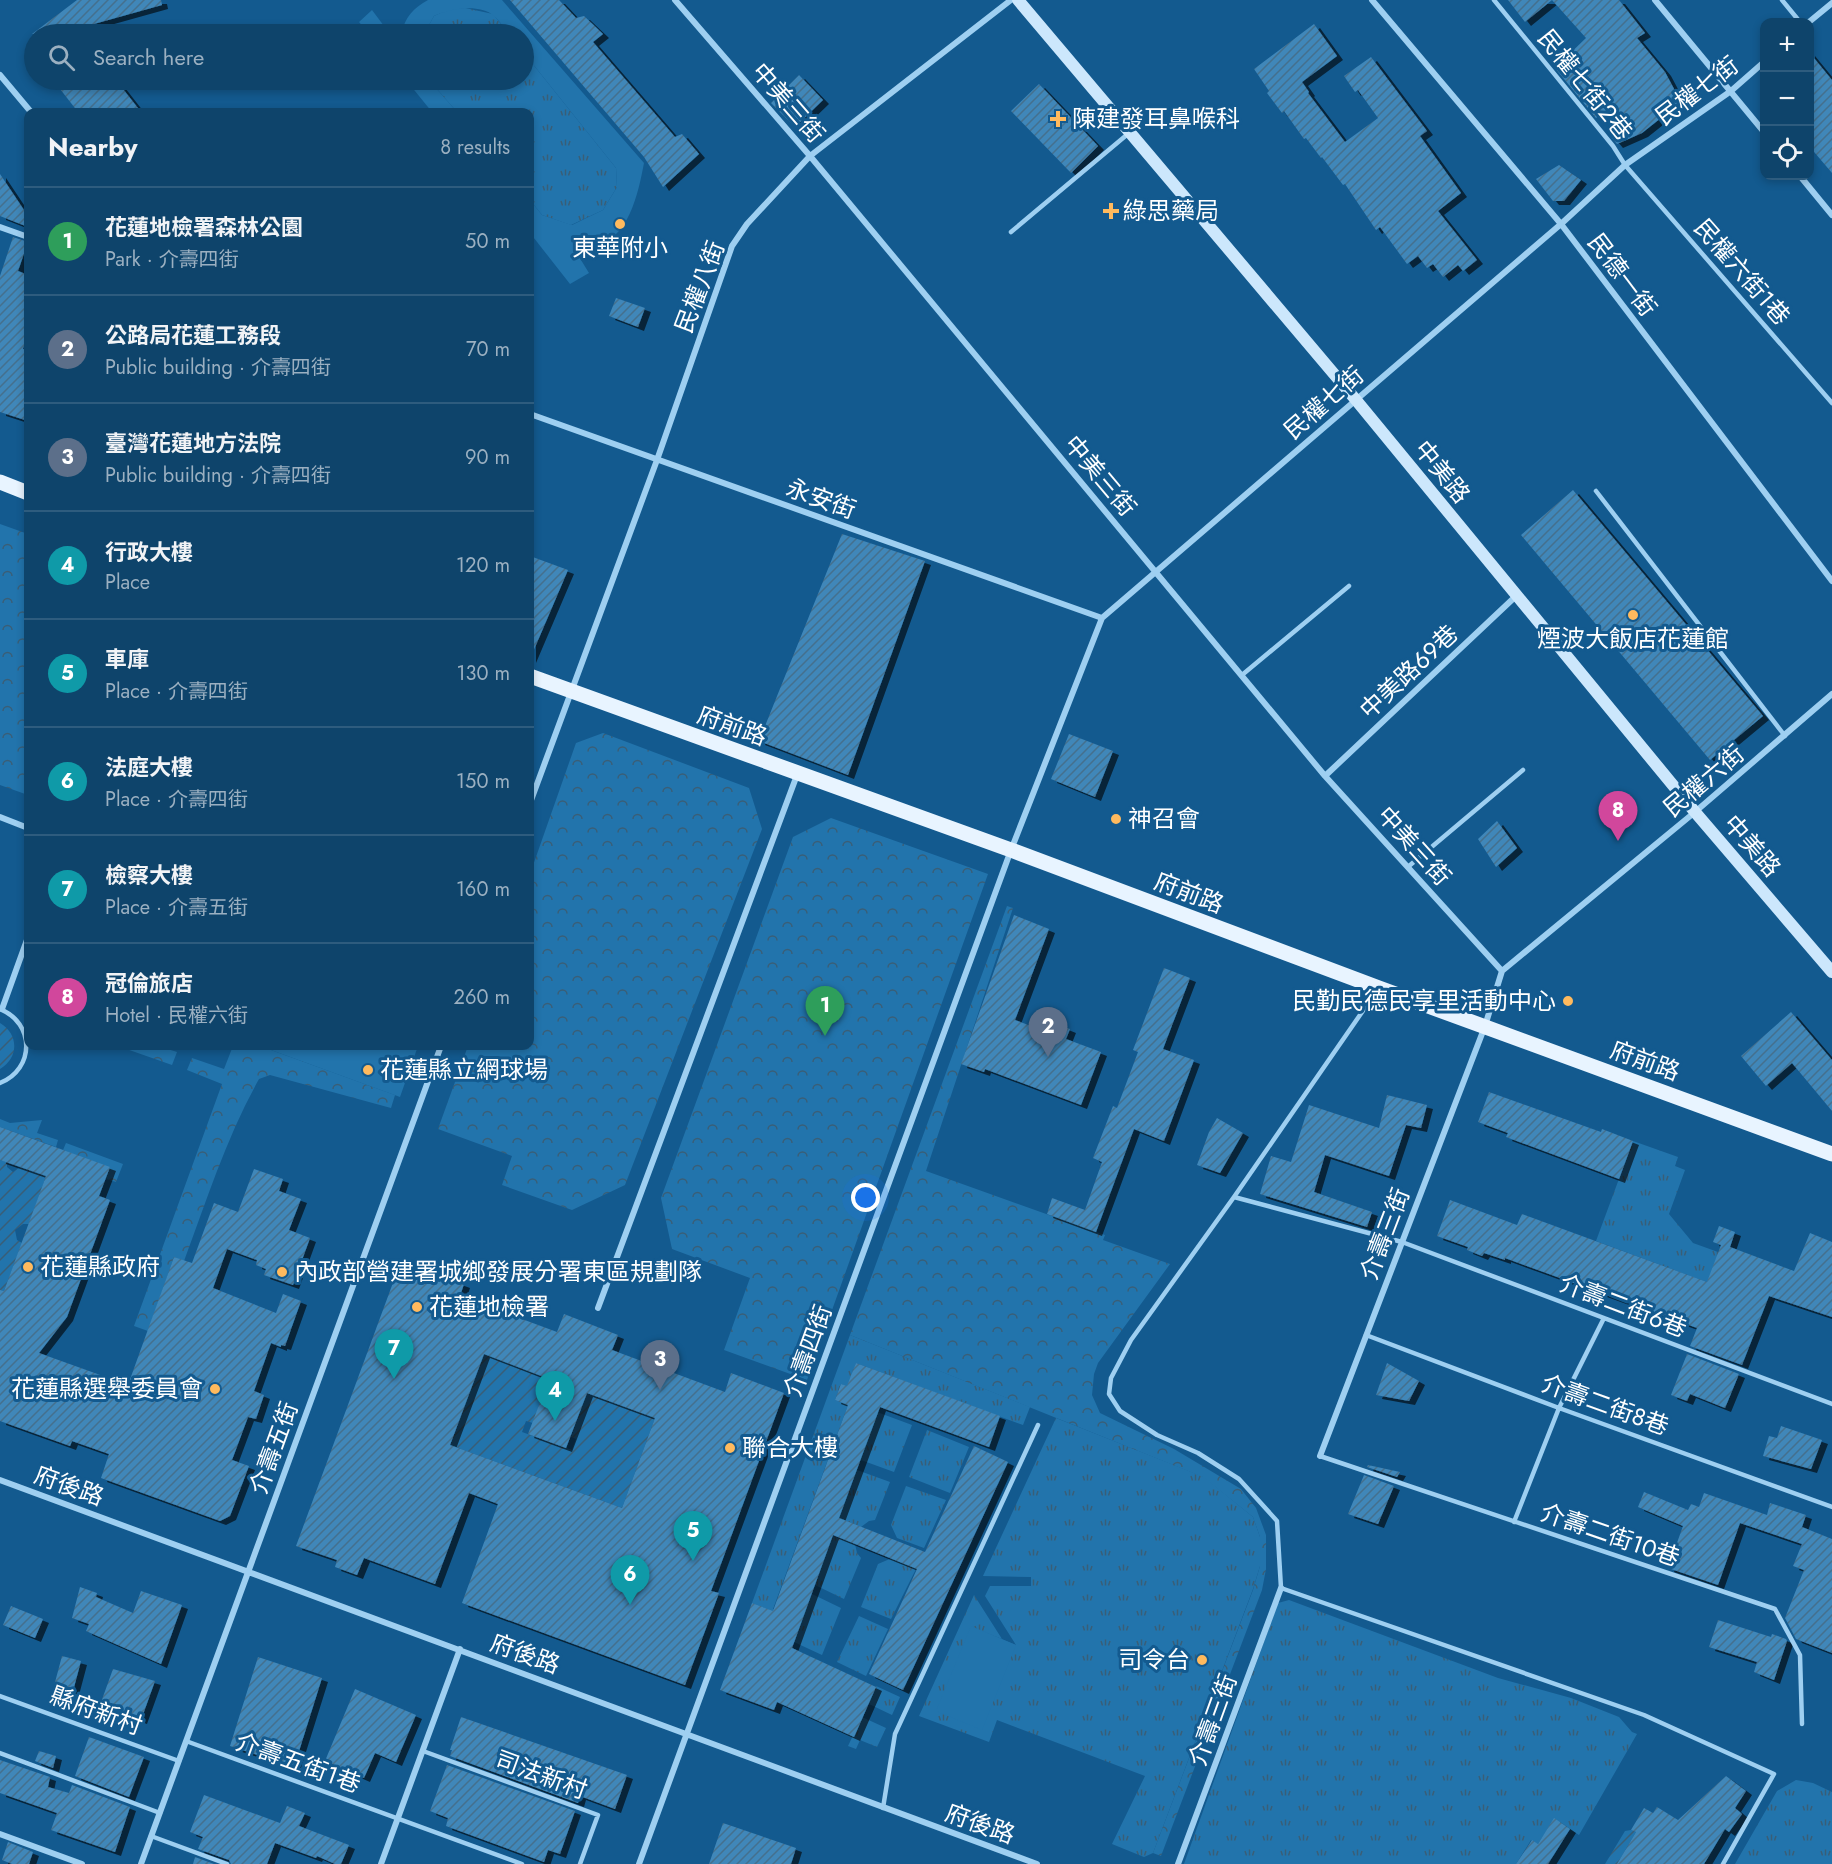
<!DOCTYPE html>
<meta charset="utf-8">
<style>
body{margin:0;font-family:Jost,"Noto Sans TC",sans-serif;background:#174b71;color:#f1f3f6}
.controls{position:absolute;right:18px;top:18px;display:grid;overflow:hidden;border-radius:12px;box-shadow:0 3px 9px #0003}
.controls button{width:54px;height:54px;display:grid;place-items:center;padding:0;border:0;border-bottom:2px solid #2e5c7e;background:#0e446b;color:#f1f3f6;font:30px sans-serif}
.you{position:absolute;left:866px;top:1198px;width:21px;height:21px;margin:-15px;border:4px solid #fff;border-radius:50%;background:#1a73e8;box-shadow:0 0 0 9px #1a73e833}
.badge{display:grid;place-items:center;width:39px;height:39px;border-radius:50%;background:#ffba5e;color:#fff;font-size:20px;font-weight:700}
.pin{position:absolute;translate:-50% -50px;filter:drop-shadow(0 2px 3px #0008)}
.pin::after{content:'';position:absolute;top:32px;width:21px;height:18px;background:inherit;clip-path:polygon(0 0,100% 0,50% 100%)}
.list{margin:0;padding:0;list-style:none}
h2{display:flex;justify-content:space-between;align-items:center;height:78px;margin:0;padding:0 24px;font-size:26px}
h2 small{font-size:20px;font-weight:400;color:#9bb0c1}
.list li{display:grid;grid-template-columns:39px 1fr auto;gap:18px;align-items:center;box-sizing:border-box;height:108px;padding:0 24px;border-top:2px solid #2e5c7e}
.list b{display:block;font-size:22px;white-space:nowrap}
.list p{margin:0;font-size:20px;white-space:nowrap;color:#9bb0c1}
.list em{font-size:20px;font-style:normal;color:#9bb0c1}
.icon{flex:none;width:33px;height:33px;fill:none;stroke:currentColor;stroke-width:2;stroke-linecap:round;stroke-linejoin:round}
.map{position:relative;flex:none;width:1832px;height:1864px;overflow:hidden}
.search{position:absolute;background:#0e446b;box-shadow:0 3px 9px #0003;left:24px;top:24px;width:510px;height:66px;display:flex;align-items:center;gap:15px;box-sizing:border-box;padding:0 21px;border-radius:33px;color:#9bb0c1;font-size:22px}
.panel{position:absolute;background:#0e446b;box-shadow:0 3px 9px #0003;left:24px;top:108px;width:510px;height:942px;border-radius:12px}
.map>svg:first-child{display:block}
.grass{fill:url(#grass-tufts)}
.forest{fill:url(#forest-crowns)}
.garden{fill:url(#garden-furrows)}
.pitch{fill:#2274ac}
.building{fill:url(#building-hatch);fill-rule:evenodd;filter:url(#shadow)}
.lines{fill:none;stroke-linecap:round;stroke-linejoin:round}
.lane{stroke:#9ecff1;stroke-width:4.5}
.street{stroke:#9ecff1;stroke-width:6}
.secondary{stroke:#cce7fc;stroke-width:12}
.primary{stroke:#e8f4ff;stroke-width:15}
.poi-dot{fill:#ffba5e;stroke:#135a8f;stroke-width:2}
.labels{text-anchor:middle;stroke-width:6;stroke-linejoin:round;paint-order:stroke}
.street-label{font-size:24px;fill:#fff;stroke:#135a8f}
.poi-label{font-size:24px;fill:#fff;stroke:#135a8f;text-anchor:start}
</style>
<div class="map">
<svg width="1832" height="1864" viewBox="0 0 1832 1864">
<defs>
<pattern id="grass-tufts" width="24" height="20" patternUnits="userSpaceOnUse" patternTransform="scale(1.5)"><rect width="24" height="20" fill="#2274ac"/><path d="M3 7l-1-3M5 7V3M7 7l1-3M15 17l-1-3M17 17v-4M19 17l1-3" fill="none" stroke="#395e77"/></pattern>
<pattern id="forest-crowns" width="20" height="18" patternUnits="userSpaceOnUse" patternTransform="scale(1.5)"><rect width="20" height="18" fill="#2274ac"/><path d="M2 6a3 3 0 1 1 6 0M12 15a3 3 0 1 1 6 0" fill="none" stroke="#395e77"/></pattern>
<pattern id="garden-furrows" width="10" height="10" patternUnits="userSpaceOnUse" patternTransform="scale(1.5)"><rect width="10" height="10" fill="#2274ac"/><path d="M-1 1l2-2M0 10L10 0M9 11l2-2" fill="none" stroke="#395e77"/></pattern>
<pattern id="building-hatch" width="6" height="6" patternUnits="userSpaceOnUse" patternTransform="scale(1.5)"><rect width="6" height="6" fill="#4087b9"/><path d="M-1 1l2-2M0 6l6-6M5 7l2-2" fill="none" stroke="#456f8d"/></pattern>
<filter id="shadow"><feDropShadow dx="6" dy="4" stdDeviation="0" flood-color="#0009"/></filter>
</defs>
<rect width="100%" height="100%" fill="#135a8f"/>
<path class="grass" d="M465 8 493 14 509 34H424L434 16 449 9Z
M524 53 616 168 617 187 603 210 571 225 542 215 530 200V112H457L429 80H524Z
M1633 1141 1678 1157 1675 1166 1685 1170 1669 1214 1693 1243 1718 1252 1723 1288 1596 1241Z
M850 1335 1030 1407 1023 1425 856 1363 852 1375 854 1389 841 1384 835 1400 848 1405 773 1609 793 1619 752 1603Z
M877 1412 912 1425 894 1472 861 1460Z
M1056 1418 1204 1477 1253 1517 1260 1537V1566L1253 1589 1153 1853 1144 1857 1112 1844 1145 1776 997 1720 989 1742 919 1716 974 1595 1002 1639 971 1627 1016 1645 985 1596 990 1586H1031V1577L983 1576Z
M927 1430 969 1447 950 1493 909 1477Z
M857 1470 890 1482 875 1520 869 1521 861 1527 839 1518Z
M906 1486 946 1500 924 1548 897 1538 891 1525Z
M833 1536 855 1544 857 1553 861 1558 844 1599 815 1585Z
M892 1558 916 1569 891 1619 861 1607 878 1564Z
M812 1594 841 1608 822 1655 794 1642Z
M1289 1600 1498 1678 1571 1698 1619 1717 1632 1732 1637 1734 1579 1835 1554 1819 1538 1844 1531 1840 1516 1864H1184L1278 1603Z
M859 1616 888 1629 866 1676 837 1662Z
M876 1686 900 1697 892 1715 869 1704Z
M862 1717 886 1728 877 1747 860 1740 856 1749 848 1746Z
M1796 1780 1813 1783 1832 1792V1864H1735L1777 1791Z"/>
<path class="forest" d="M0 524 28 534V795L0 785Z
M603 733 749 788 762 829 625 1185 572 1210 502 1185 512 1156 438 1129 468 1046H530V874L576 743Z
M831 818 988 874 807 1380 724 1350 750 1278 672 1249 661 1198 793 837Z
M1007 906 1013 908 926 1171 1105 1235 1103 1240 1170 1264 1098 1363 1094 1374 1092 1395 1100 1413 1174 1449 1241 1489 1256 1508 1266 1535V1569L1262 1590 1161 1856 1153 1853 1253 1590 1260 1566V1537L1253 1517 1203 1477 850 1335Z
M118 1046H158L177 1052 172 1065Z
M233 1046H260L395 1095 391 1108 270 1075 259 1079C227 1136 207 1199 184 1261L174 1257 148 1331 134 1326 222 1084 187 1070 192 1058 224 1069Z
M0 1119 10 1123 42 1120 37 1133 58 1140 56 1147 0 1127Z
M66 1143 123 1164 116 1182 106 1179 109 1168 63 1150Z"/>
<path class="garden" d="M0 1023C19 1034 19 1058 0 1069Z
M0 1160 7 1162V1167L13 1172 20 1167 46 1176 29 1224H23L15 1230 17 1240 22 1243 4 1291 0 1290Z
M484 1354 549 1379 533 1423 526 1421 522 1432 572 1450 576 1439 571 1437 587 1393 655 1418 622 1508 450 1445Z
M1631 1830 1636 1832 1617 1864H1605L1625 1831Z"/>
<path class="pitch" d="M428 0H502L644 163C638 194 629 240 592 247 586 248 579 246 573 247L589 273 570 284 530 233V200L542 215 572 225 603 210 617 187 616 168 524 53V34H509C504 29 500 21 494 16 479 3 449 9 434 16L424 34H402C404 17 414 8 428 0Z
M372 10 390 34H369L359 22Z
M406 80H429L457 112H432Z
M260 1046H418L400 1097Z
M971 1626 1016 1645 982 1730 936 1711Z"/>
<path class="building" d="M77 0H161L162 5 76 29 81 34H32Z
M510 0H559L576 18 584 16 603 34 593 42 675 137 682 134 699 154 663 187 644 157Z
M1508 0H1552L1525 22Z
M1552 0H1619L1645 33 1637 38 1665 72 1681 102 1642 133 1617 144 1612 138 1608 109 1596 118 1555 68 1586 38Z
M1314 24 1337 56 1302 82 1309 92 1308 93 1345 142 1378 118 1358 90 1355 92 1344 76 1371 57 1427 131 1420 136 1461 193 1438 211 1477 260 1463 271 1458 265 1443 277 1433 264 1427 268 1418 256 1407 264 1380 227 1376 230 1345 184 1343 185 1322 157 1321 158 1306 138 1304 139 1284 111 1282 113 1267 93 1269 91 1254 69Z
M1809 52 1832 80V173L1809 146Z
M799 75 823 100 795 127 771 103Z
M53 80H116L141 112H78Z
M1039 84 1098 146 1071 173 1011 111Z
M1559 165 1581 180 1564 201H1553L1536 179Z
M0 174 28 216V227L0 216Z
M13 237 28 242 18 271 28 275V332L23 349 28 350V421L0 412V276Z
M616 298 645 308 638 327 609 316Z
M1573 490 1763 716 1710 760 1521 535Z
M842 534 925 561 848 775 759 741Z
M530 556 568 570 530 659Z
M1069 734 1113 751 1095 797 1051 779Z
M1497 821 1517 848 1496 867 1478 839Z
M1014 915 1049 929 1015 1020 1047 1032 1050 1021 1070 1029 1066 1039 1101 1052 1081 1105 985 1069 984 1072 961 1064Z
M1164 968 1190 978 1163 1049 1194 1060 1164 1141 1134 1129 1096 1232 1047 1214 1052 1198 1085 1210 1102 1162 1093 1158 1113 1106 1117 1108 1138 1052 1133 1050Z
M1791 1012 1832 1060V1111L1792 1063 1766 1086 1741 1056Z
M1489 1092 1601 1132 1602 1129 1633 1141 1619 1179 1506 1137 1508 1133 1478 1122Z
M1387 1095 1427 1105 1421 1128 1406 1125 1389 1176 1325 1155 1314 1192 1372 1212 1367 1227 1260 1194 1271 1156 1291 1162 1309 1105 1379 1128Z
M1217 1118 1243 1133 1220 1173 1197 1165 1209 1132Z
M0 1127 110 1167 99 1196 110 1200 67 1317 39 1353 128 1385 174 1257 192 1263 214 1203 238 1212 254 1169 283 1179 279 1191 301 1199 289 1230 310 1238 293 1285 264 1275 266 1269 256 1265 257 1260 227 1249 213 1288 276 1313 283 1294 301 1301 285 1346 281 1345V1347L271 1343 254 1391 264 1395 256 1419 248 1417 232 1460 249 1466 230 1516 220 1521 101 1478 109 1454 72 1441 70 1446 0 1421V1290L4 1291 46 1176 0 1160Z
M1450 1200 1517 1225 1522 1214 1707 1282 1721 1245 1713 1242 1719 1226 1735 1232 1730 1247 1794 1271 1810 1233 1832 1242V1317L1769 1296 1742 1365 1690 1346 1697 1328 1505 1258V1260L1484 1253 1482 1256 1467 1250 1468 1247 1437 1236Z
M401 1261 464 1284 460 1296 557 1332 564 1314 618 1335 612 1350 725 1392 731 1373 784 1393 711 1591 719 1593 685 1685 462 1603 498 1504 469 1493 435 1584 364 1558 357 1575 335 1567 337 1560 296 1546ZM484 1354 549 1379 528 1434 566 1448 587 1393 655 1418 622 1508 450 1445Z
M1687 1354 1739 1374 1725 1408 1690 1394 1687 1401 1671 1395Z
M856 1363 1000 1416 989 1447 880 1407 839 1518 925 1552 974 1446 1008 1462 903 1690 869 1674 917 1569 833 1535 792 1648 876 1687 854 1737 777 1702 774 1710 720 1690 752 1603 773 1611 848 1405 835 1400 841 1384 847 1386Z
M1387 1363 1419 1381 1409 1401 1376 1395Z
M1781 1426 1822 1440 1811 1469 1763 1456 1769 1436 1777 1438Z
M1368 1465 1400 1472 1397 1477 1367 1467Z
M1364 1475 1394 1486 1378 1524 1348 1514Z
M1644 1492 1688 1510 1691 1504 1699 1507 1704 1493 1767 1515 1770 1503 1806 1515 1802 1527 1832 1539V1653L1796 1639 1785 1618 1804 1570 1793 1566 1802 1544 1740 1523 1718 1585 1668 1568 1683 1526 1638 1507Z
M80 1587 97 1593 96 1597 133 1613 141 1591 182 1605 161 1664 86 1631 89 1624 72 1618Z
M11 1606 43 1619 35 1638 3 1625Z
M1718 1620 1771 1637 1772 1634 1786 1639 1787 1641 1774 1680 1754 1672 1757 1662 1709 1647Z
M62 1656 81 1661 73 1691 54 1686Z
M258 1657 322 1678 294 1767 230 1746Z
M113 1669 155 1681 141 1720 100 1705Z
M355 1689 416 1715 396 1762 375 1753 364 1778 325 1761Z
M461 1717 627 1775 615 1809 580 1796 578 1803 450 1756 452 1750H450Z
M89 1737 144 1757 129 1797 75 1776Z
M39 1751 56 1756 53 1768 35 1761Z
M0 1760 50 1777 48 1787 69 1793 72 1785 130 1807 115 1852 51 1830 57 1813 0 1793Z
M447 1765 575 1811 560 1854 548 1850 544 1862 446 1826 448 1818 430 1811Z
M1726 1776 1746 1791 1735 1808 1742 1814 1729 1832 1725 1829 1704 1864H1617L1636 1832 1631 1830 1644 1808 1653 1813 1657 1807 1678 1820Z
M204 1795 280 1823 287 1806 305 1813 299 1826 349 1845 341 1864H335L317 1856 316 1858 275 1843 267 1864H231L229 1860 198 1849 203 1837 190 1832Z
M1554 1818 1570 1829 1548 1864H1516L1532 1840 1538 1844Z
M723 1823 796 1848 791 1864H709Z
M8 1842 33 1852 29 1864H12L2 1860Z
M195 1857 214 1864H193Z"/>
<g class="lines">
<path class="lane" d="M1494 0 1613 146 1625 165 1832 403
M1782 0 1800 22
M1011 232 1129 133
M1596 491 1785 736
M1242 675 1349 586
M1409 866 1523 770
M1378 989 1234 1197 1131 1340 1111 1378 1109 1394 1120 1411 1157 1435 1198 1453 1239 1479 1277 1521 1281 1588 1644 1715 1774 1774 1723 1864
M0 1009C35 1023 35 1069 0 1083
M1234 1197 1402 1242 1832 1404
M1366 1335 1559 1408 1832 1507
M1320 1456 1775 1609 1800 1655 1802 1724
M1514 1522 1559 1408 1604 1318
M0 1696 179 1761
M186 1741 522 1864
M423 1751 598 1815 580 1864
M0 1753 160 1813
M883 1808 895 1734 1038 1425
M151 1836 227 1864"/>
<path class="street" d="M675 0 810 156 1325 776 1502 971
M1372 0 1561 224 1832 581
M1655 0 1764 132
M1809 22 1832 3
M0 75 31 112
M1800 176 1832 215
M0 227 28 237
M530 414 1102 618
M1325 776 1516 596
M530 803 657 460 732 246 747 224 810 156 1011 0
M0 817 28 828
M2 1009 28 937
M598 1308 797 775
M1320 1456 1485 1026 1502 971 1695 812 1832 694
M0 1480 1037 1864
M0 1834 82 1864
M141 1864 441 1046
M381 1864 460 1649
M639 1864 1011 850 1102 618 1561 224 1625 165 1731 91 1764 62
M1178 1864 1281 1588"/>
<path class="secondary" d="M1018 0 1356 400 1695 812 1832 972"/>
<path class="primary" d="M0 482 28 493
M530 676 1011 850 1379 988 1832 1154"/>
</g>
<g class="poi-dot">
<path d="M1055 110h6v6h6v6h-6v6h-6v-6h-6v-6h6z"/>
<path d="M1108 202h6v6h6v6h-6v6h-6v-6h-6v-6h6z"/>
<circle cx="620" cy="224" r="6"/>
<circle cx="1633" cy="615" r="6"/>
<circle cx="1116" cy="819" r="6"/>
<circle cx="1568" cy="1001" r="6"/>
<circle cx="368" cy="1070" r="6"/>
<circle cx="28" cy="1267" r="6"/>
<circle cx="282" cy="1272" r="6"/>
<circle cx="417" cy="1307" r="6"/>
<circle cx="215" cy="1389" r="6"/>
<circle cx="730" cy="1448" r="6"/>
<circle cx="1202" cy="1660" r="6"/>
</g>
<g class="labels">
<g class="street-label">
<text transform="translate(1585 85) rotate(51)" y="8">民權七街2巷</text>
<text transform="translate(1697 91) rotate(-37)" y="8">民權七街</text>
<text transform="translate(788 103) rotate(49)" y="8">中美三街</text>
<text transform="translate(1742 272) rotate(49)" y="8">民權六街1巷</text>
<text transform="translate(1622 275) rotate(53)" y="8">民德一街</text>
<text transform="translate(700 287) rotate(-69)" y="8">民權八街</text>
<text transform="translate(1324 403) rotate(-41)" y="8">民權七街</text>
<text transform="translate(1442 472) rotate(51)" y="8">中美路</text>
<text transform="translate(1100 476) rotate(50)" y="8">中美三街</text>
<text transform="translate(821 499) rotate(20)" y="8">永安街</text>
<text transform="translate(1409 672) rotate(-43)" y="8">中美路69巷</text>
<text transform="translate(732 726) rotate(20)" y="8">府前路</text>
<text transform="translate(1704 781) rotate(-40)" y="8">民權六街</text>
<text transform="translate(1414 846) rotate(48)" y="8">中美三街</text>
<text transform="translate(1752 846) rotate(49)" y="8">中美路</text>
<text transform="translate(1189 893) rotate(21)" y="8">府前路</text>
<text transform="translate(1645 1061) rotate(20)" y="8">府前路</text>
<text transform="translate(1385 1234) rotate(-69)" y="8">介壽三街</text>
<text transform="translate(1623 1306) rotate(21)" y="8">介壽二街6巷</text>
<text transform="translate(808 1351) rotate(-70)" y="8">介壽四街</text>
<text transform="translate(1605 1405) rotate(20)" y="8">介壽二街8巷</text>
<text transform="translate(274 1448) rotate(-70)" y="8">介壽五街</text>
<text transform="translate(69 1486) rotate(20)" y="8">府後路</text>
<text transform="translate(1610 1535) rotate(19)" y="8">介壽二街10巷</text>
<text transform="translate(525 1654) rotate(20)" y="8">府後路</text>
<text transform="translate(96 1711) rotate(20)" y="8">縣府新村</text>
<text transform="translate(1213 1720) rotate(-70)" y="8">介壽三街</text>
<text transform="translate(298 1763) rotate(20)" y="8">介壽五街1巷</text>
<text transform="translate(541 1775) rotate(20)" y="8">司法新村</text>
<text transform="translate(980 1824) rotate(20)" y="8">府後路</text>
</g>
<g class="poi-label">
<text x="1072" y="127">陳建發耳鼻喉科</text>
<text x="1123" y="219">綠思藥局</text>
<text x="620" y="256" text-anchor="middle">東華附小</text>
<text x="1633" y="647" text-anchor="middle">煙波大飯店花蓮館</text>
<text x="1128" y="827">神召會</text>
<text x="1556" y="1009" text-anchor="end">民勤民德民享里活動中心</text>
<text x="380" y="1078">花蓮縣立網球場</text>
<text x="40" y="1275">花蓮縣政府</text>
<text x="294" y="1280">內政部營建署城鄉發展分署東區規劃隊</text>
<text x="429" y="1315">花蓮地檢署</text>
<text x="203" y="1397" text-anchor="end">花蓮縣選舉委員會</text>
<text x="742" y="1456">聯合大樓</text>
<text x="1190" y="1668" text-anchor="end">司令台</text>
</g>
</g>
</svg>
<div class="controls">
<button>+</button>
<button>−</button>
<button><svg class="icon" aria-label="locate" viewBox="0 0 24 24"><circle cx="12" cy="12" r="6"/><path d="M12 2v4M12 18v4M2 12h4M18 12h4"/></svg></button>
</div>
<div class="you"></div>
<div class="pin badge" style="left:825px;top:1036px;background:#2e9e5b">1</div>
<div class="pin badge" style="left:1048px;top:1057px;background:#5c6f8a">2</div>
<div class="pin badge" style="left:660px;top:1390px;background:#5c6f8a">3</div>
<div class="pin badge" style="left:555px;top:1421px;background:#0f9aa8">4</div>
<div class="pin badge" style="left:693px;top:1561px;background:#0f9aa8">5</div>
<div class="pin badge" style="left:630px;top:1605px;background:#0f9aa8">6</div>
<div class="pin badge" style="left:394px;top:1379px;background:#0f9aa8">7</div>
<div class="pin badge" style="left:1618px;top:841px;background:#d1479c">8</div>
<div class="search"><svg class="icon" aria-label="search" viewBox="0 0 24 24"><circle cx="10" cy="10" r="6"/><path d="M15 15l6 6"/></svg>Search here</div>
<section class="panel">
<h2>Nearby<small>8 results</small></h2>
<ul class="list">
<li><span class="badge" style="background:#2e9e5b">1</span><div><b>花蓮地檢署森林公園</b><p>Park · 介壽四街</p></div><em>50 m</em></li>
<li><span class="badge" style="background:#5c6f8a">2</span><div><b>公路局花蓮工務段</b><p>Public building · 介壽四街</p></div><em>70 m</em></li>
<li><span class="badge" style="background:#5c6f8a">3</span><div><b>臺灣花蓮地方法院</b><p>Public building · 介壽四街</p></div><em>90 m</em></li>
<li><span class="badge" style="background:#0f9aa8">4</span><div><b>行政大樓</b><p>Place</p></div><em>120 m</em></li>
<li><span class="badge" style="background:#0f9aa8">5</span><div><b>車庫</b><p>Place · 介壽四街</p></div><em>130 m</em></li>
<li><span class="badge" style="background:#0f9aa8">6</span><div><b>法庭大樓</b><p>Place · 介壽四街</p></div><em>150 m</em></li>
<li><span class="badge" style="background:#0f9aa8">7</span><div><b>檢察大樓</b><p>Place · 介壽五街</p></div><em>160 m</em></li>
<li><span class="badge" style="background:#d1479c">8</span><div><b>冠倫旅店</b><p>Hotel · 民權六街</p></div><em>260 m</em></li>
</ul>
</section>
</div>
